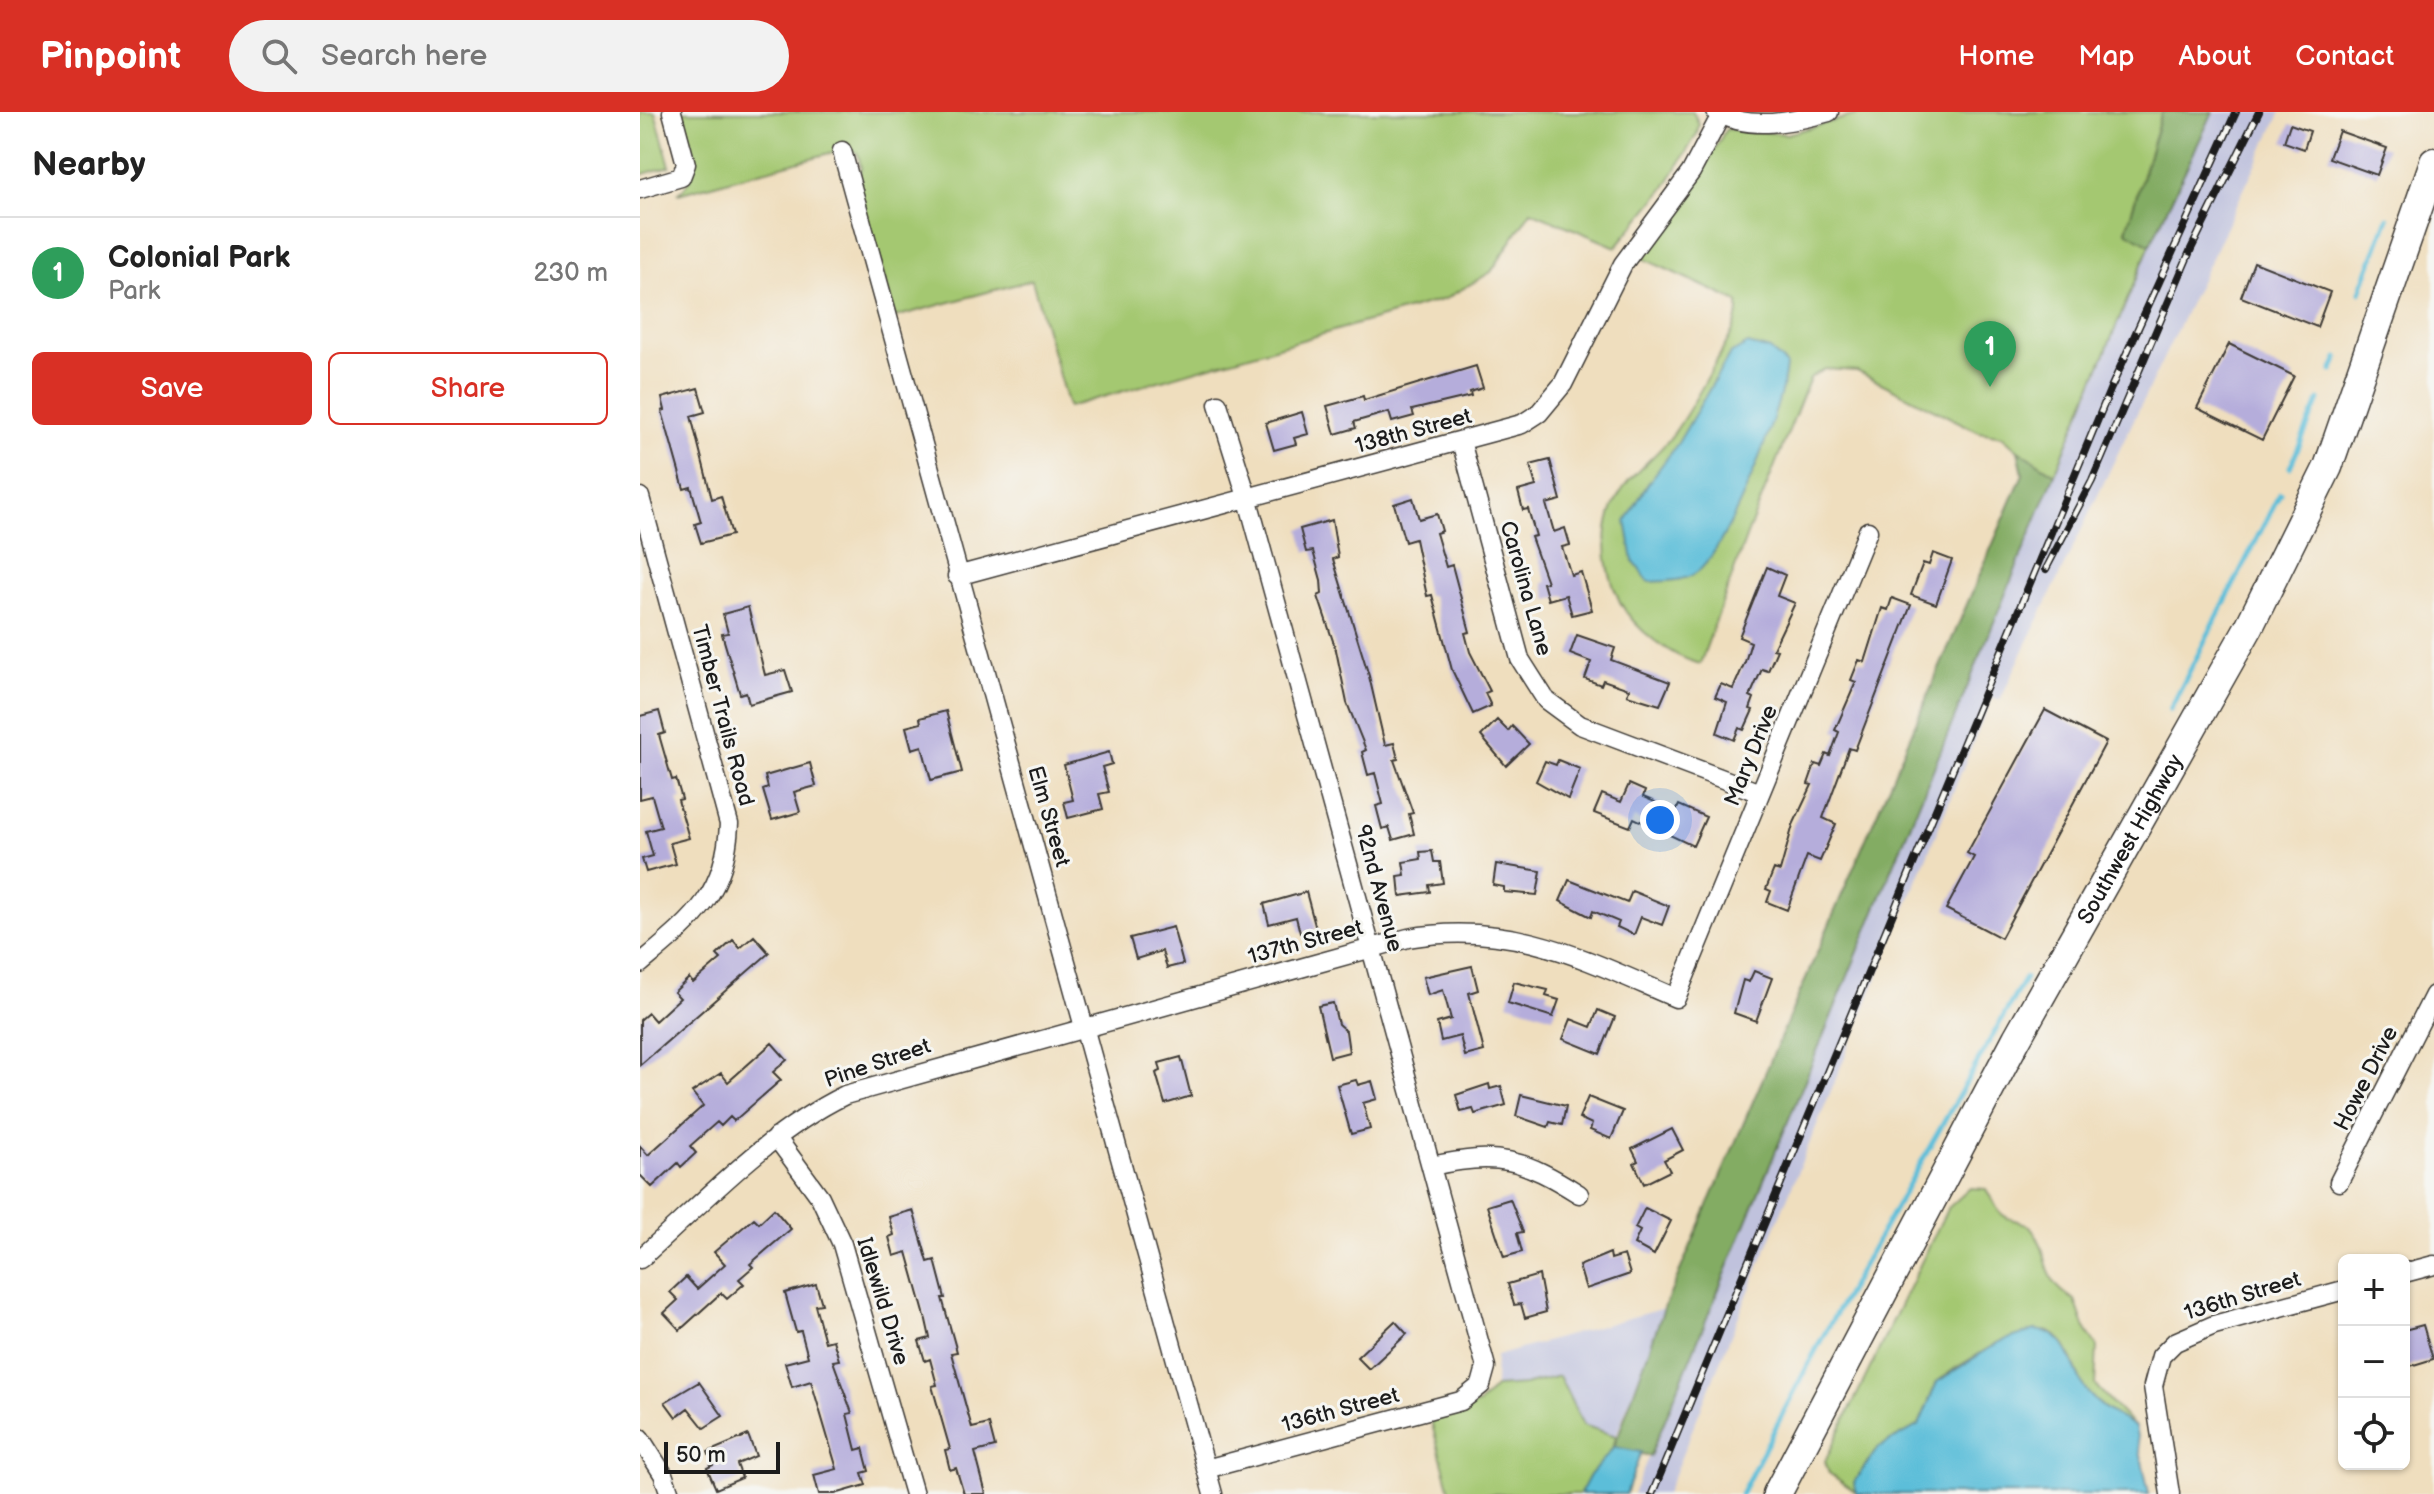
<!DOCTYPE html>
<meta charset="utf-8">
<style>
body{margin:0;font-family:"Balsamiq Sans",sans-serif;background:#f2f2f2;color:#222}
.controls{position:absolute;right:24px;bottom:24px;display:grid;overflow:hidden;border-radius:12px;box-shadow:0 2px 6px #0004}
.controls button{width:72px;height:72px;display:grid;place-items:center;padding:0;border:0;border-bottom:2px solid #e0e0e0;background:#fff;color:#222;font:40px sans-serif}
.scale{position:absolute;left:24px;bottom:20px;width:116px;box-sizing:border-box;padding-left:8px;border:4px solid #1c1c1c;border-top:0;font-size:22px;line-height:28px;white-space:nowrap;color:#1c1c1c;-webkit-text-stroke:6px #f6f6f2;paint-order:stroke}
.you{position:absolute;left:1020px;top:708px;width:28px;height:28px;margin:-20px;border:6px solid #fff;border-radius:50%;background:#1a73e8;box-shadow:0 0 0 12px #1a73e833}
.badge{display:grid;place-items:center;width:52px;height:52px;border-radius:50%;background:#d93025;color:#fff;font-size:26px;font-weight:700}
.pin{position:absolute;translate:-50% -66px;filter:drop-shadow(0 2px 4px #0008)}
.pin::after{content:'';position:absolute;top:42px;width:28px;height:24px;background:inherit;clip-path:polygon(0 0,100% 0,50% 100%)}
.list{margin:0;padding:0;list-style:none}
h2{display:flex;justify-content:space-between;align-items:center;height:104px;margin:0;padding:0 32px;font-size:34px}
h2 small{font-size:26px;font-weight:400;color:#767676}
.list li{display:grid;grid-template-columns:52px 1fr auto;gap:24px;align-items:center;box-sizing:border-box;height:112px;padding:0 32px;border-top:2px solid #e0e0e0}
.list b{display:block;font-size:30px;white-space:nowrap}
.list p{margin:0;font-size:26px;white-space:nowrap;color:#767676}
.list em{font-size:26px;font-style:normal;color:#767676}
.actions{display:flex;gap:16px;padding:24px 32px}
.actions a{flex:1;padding:18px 0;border:2px solid #d93025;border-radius:12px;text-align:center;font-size:28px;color:#d93025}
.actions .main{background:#d93025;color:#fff}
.icon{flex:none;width:44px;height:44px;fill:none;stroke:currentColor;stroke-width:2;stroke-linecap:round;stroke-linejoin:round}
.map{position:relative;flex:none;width:1794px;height:1382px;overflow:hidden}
header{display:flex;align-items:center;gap:48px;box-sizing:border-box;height:112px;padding:0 40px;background:#d93025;color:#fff}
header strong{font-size:38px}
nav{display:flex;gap:44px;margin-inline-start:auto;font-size:28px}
.search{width:560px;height:72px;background:#f2f2f2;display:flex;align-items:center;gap:20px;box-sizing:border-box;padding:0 28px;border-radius:44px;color:#767676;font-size:30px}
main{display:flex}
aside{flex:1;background:#fff}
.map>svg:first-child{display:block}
.industrial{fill:#c0c2dd}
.green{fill:#a4c871;stroke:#607246;stroke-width:2}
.forest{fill:#83ac63;stroke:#506440;stroke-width:2}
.water{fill:#5bbed9;stroke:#3c6d7a;stroke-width:2}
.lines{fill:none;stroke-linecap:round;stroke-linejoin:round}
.stream{stroke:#5bbed9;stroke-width:5}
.building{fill:#b5addb}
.minor-casing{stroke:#3c3934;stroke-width:21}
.primary-casing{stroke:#3c3934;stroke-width:31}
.minor{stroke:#fff;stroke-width:18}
.primary{stroke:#fff;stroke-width:28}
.rail-casing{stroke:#1c1c1c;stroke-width:8}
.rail{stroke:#f6f6f2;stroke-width:5;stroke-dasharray:15;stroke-linecap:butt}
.labels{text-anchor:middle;stroke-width:6;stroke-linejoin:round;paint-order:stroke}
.street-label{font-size:22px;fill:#1c1c1c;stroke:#f6f6f2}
</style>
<header>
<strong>Pinpoint</strong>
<div class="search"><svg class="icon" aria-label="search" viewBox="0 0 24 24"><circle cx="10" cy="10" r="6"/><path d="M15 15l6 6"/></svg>Search here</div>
<nav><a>Home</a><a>Map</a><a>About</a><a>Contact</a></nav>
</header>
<main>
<aside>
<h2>Nearby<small></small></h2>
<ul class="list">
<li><span class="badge" style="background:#2e9e5b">1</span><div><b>Colonial Park</b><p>Park</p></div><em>230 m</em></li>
</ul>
<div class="actions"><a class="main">Save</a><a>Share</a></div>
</aside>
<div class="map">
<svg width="1794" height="1382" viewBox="0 0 1794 1382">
<rect width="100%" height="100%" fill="#f6f6f2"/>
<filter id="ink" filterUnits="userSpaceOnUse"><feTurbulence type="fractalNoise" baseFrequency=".0125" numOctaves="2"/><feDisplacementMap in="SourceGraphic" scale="16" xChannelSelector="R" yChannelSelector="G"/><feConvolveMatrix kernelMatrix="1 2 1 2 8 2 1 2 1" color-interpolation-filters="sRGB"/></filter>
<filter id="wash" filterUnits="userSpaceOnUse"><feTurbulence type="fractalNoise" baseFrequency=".006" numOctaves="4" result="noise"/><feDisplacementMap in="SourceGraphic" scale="32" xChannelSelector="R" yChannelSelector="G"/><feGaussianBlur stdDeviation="1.8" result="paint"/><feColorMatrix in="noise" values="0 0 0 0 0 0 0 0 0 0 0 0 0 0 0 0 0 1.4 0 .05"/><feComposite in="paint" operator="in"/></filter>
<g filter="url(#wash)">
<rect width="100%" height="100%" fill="#efdebe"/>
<path class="industrial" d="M1573 0H1641L1360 588 1352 585 1026 1382H993L1510 133Z
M1024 1196 976 1324 943 1313 919 1264 884 1273 855 1275 856 1244Z"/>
<path class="green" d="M0 0H15L30 54 0 63Z
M40 0H1053L1059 12 1057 22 1024 77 976 135 891 99 851 160 805 187 428 295 392 168 255 205 217 71 221 56 218 42 208 36 38 82C66 57 49 32 40 0Z
M1227 0H1522L1486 118 1510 133 1415 362 1378 338 1362 324 1339 320 1217 259 1185 257 1170 266 1107 423 1060 552C1030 544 995 518 980 490 962 453 959 408 985 374 998 356 1017 343 1031 325 1049 301 1064 272 1078 246 1088 228 1100 211 1098 190L1000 145 1057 68 1086 17 1147 22Z
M1330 1076 1346 1077C1351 1085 1356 1098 1363 1103 1372 1110 1384 1108 1391 1116 1413 1142 1398 1168 1435 1188L1444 1214 1457 1235 1455 1273 1495 1315C1479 1304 1461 1297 1448 1281 1432 1261 1434 1229 1406 1219L1359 1230 1314 1257 1297 1270 1279 1313 1238 1336 1214 1370 1216 1380 1189 1361 1185 1349 1307 1097Z
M919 1264 943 1313 976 1324C973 1345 950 1362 940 1382H811L791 1309 839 1292 855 1275 884 1273Z"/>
<path class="forest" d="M1522 0H1573L1510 133 1486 119Z
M1378 338 1415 362 1010 1344 974 1335 1024 1196 1383 362Z"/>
<path class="water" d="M1108 232 1130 238 1146 252C1145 290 1087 439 1057 460 1044 470 1024 469 1009 470L993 449 986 409 1007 373 1038 331 1090 242Z
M1395 1218C1433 1221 1429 1258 1449 1282 1462 1298 1479 1304 1495 1315L1509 1382H1217L1214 1370 1238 1336 1279 1313 1297 1270 1359 1230Z
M974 1335 1001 1340 986 1382H940L950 1363Z"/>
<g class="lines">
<path class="stream" d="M1720 180 1748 106
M1692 259 1698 246
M1650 355 1679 288
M1530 598 1640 381
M1101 1382 1181 1228 1385 866"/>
</g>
<g id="blocks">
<path class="building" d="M1650 12 1670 19 1664 37 1644 30Z
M1699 19 1747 36 1737 63 1689 46Z
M1614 150 1690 180 1677 215 1601 185Z
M1589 232 1654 264 1622 328 1557 296Z
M836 254 843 276 830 280 831 284 772 298 774 304 752 310 749 300 714 310 716 316 695 322 687 294 723 284 724 288Z
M58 276 65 300 51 304 72 387 81 384 92 423 61 431 55 412 61 410 51 375 44 377 22 299 25 298 22 286Z
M662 300 668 322 654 326 656 332 634 338 626 311Z
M910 348 921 388 906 392 914 420 925 416 930 433 922 435 931 463 941 460 952 498 932 503 926 483 908 488 903 471 907 470 891 425 896 424 888 397 883 398 878 379 896 374 890 353Z
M773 386 779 407 797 402 802 419 796 421 806 455 812 453 830 520 825 521 830 540 850 579 845 581 851 594 833 602 812 558 792 483 787 484 775 427 765 430 754 392Z
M692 408 698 445 693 447 729 564 745 633 754 631 758 647 754 648 773 701 769 702 774 722 753 728 749 715 742 717 736 694 743 692 735 661 728 663 722 640 726 638 707 591 696 538 678 484 682 482 681 468 673 439 666 440 660 417Z
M1293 441 1312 448 1296 492 1271 483 1283 451 1289 453Z
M1127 455 1145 463 1137 484 1155 491 1133 537 1137 538 1128 559 1122 557 1110 584 1114 586 1110 597 1113 598 1104 618 1099 616 1094 628 1077 621 1087 590 1075 585 1081 572 1093 577 1105 550 1111 530 1099 525Z
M1252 486 1271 493 1215 638 1209 636 1183 706 1196 712 1180 749 1167 744 1147 798 1127 790 1131 779 1126 777 1134 757 1140 759 1153 713 1172 673 1168 672 1175 652 1181 654 1186 642 1190 644 1199 620 1195 618 1216 570 1211 568 1219 548 1225 550 1242 496 1248 498Z
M108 495 125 563 145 558 152 580 109 592 106 580 100 582 82 522 88 521 83 502Z
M937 523 975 536 971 548 1030 570 1020 593 987 583 989 577 963 568 961 573 945 567 951 550 930 542Z
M1405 598 1466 630 1361 826 1306 797 1334 745 1327 741Z
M19 599 25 621 19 623 32 668 36 667 42 687 38 688 49 726 30 731 36 752 6 760 2 747 13 744 6 719 21 715 12 684 0 687V604Z
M306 599 322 660 291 668 282 634 272 637 266 615 281 611 280 606Z
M857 608 868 619 872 614 889 632 866 654 841 624Z
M469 640 472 652 462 655 469 680 459 682 463 697 428 706 424 690 433 688 424 653Z
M918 648 940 657 928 687 896 669 905 649 916 653Z
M170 651 176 674 154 680 160 700 132 708 123 678 128 676 125 664Z
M989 672 1005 679 1003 685 1036 699 1039 693 1066 705 1053 734 994 706 990 715 954 701 962 682 981 690Z
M792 739 794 750H800L803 771 789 773 790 780 760 784 758 764 765 763 763 750 781 747 780 740Z
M856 752 901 759 897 783 864 780V775L853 773Z
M929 768 987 791 992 779 1029 794 1022 813 1001 805 994 823 977 815 979 810 953 799 951 805 920 789Z
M666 780 676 817 660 821 656 805 629 812 624 792Z
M533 815 543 852 527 856 522 839 496 847 490 826Z
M114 824 129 841 0 953V908L8 901 15 909 40 886 34 880 49 866 53 871 81 847 77 843 93 828 100 836Z
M832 854 838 878 829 881 844 939 825 944 820 924 801 929 797 911 811 907 803 878 788 883 783 865Z
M1114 859 1132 866 1116 909 1094 901 1103 868 1109 870Z
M874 870 908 878 906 884 919 888 913 905 868 891Z
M693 891 698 912 706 919 709 940 690 945 678 894Z
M958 898 975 905 960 942 923 927 931 907 951 915Z
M132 931 147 948 133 960 141 968 94 1009 90 1005 81 1014 77 1010 50 1034 56 1041 41 1055 38 1051 12 1075 0 1063V1034L8 1043 63 994 52 980 81 961 88 970Z
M541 945 551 984 525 992 516 961 521 959 519 951Z
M716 968 718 973 732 969 737 987 723 991 730 1017 711 1022 697 973Z
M849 972 850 977 861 974 866 993 835 1002 833 997 821 1000 816 983Z
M881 983 926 994 922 1013 910 1010 908 1015 876 1004Z
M948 985 983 999 971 1027 950 1018 952 1012 939 1006Z
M1032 1017 1043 1038 1024 1048 1030 1059 1004 1072 994 1051 998 1049 992 1037Z
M870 1087 883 1120 877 1121 882 1140 864 1145 847 1094Z
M1005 1096 1031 1109 1014 1143 994 1132 1000 1119 995 1116Z
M134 1097 151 1117 110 1152 113 1155 99 1167 104 1172 87 1187 81 1181 40 1218 24 1201 38 1188 30 1180 46 1165 57 1177 85 1152 74 1140 114 1106 119 1111Z
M273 1098 288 1150 295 1148 305 1186H302L317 1240 311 1241 332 1316 349 1312 355 1335 335 1340 346 1382H324L316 1356 310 1358 305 1338 310 1337 292 1274 297 1273 290 1247 285 1249 279 1229 290 1226 286 1208 267 1140 254 1144 249 1125 254 1123 249 1105Z
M970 1141 971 1147 984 1143 990 1162 946 1177 939 1154Z
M899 1163 906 1200 885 1206 881 1192 874 1193 868 1172Z
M176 1172 182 1192 175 1193 185 1230 193 1228 199 1248 193 1249 212 1301 207 1302 216 1338 223 1336 229 1359 222 1361 226 1373 195 1382H179L174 1363 197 1357 171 1269 152 1275 145 1251 168 1245 161 1219 156 1220 145 1181Z
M755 1209 767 1222 729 1257 717 1245Z
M1783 1213 1793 1247 1764 1256V1218Z
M59 1270 83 1304 64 1316 48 1296 36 1305 25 1290Z
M108 1323 116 1344 97 1352 102 1366 76 1377 67 1356 73 1353 68 1340Z"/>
</g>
</g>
<g filter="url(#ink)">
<use href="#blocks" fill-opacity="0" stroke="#3c3934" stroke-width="2"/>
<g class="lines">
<g class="minor-casing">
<path id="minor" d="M1076 0C1110 19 1153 10 1189 0
M202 39 573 1382
M0 77 41 65 46 52 32 0
M821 329 880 547 906 588 940 613 1120 681
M0 385 89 712C86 784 51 809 0 852
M317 464 882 312 899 301 923 272 983 152 1051 60 1081 3
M136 1025 180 1085 202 1132 274 1382
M792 1054C857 1039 884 1047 939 1082
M1699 1070 1794 883
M0 1147C65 1089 127 1021 205 983L768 826C872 808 944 847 1036 886L1228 419
M1764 1161 1794 1153
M0 1326 23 1362 30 1382
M566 1357 821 1289 841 1273 846 1255 608 388 578 292
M1530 1382 1513 1274 1521 1244 1535 1230 1574 1213 1704 1178"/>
</g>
<g class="primary-casing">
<g id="primary">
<path id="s1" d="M1137 1382 1377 926 1609 515 1688 355 1794 50"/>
</g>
</g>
<use href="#minor" class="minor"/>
<use href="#primary" class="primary"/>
<g class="rail-casing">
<path id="rail" d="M1406 457 1452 369 1551 137 1619 0
M1012 1382 1470 278 1596 0"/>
</g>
<use href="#rail" class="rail"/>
</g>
</g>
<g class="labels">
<g class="street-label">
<text transform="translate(773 318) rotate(-15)" y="8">138th Street</text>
<text transform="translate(887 476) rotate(74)" y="8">Carolina Lane</text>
<text transform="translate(84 603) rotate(75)" y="8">Timber Trails Road</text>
<text transform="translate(1110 643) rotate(-68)" y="8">Mary Drive</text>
<text transform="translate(410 704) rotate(74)" y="8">Elm Street</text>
<text dy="8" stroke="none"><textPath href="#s1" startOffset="744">Southwest Highway</textPath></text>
<text transform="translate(740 776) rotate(75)" y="8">92nd Avenue</text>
<text transform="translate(665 829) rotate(-15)" y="8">137th Street</text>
<text transform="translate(237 950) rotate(-19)" y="8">Pine Street</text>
<text transform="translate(1725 966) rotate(-63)" y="8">Howe Drive</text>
<text transform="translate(1602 1183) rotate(-17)" y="8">136th Street</text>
<text transform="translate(244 1189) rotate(73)" y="8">Idlewild Drive</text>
<text transform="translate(700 1297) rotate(-15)" y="8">136th Street</text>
</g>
</g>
</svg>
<div class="controls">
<button>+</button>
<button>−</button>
<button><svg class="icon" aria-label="locate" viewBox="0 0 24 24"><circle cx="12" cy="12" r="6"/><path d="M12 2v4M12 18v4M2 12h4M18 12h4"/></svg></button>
</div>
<div class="scale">50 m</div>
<div class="you"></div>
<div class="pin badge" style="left:1350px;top:275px;background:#2e9e5b">1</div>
</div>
</main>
